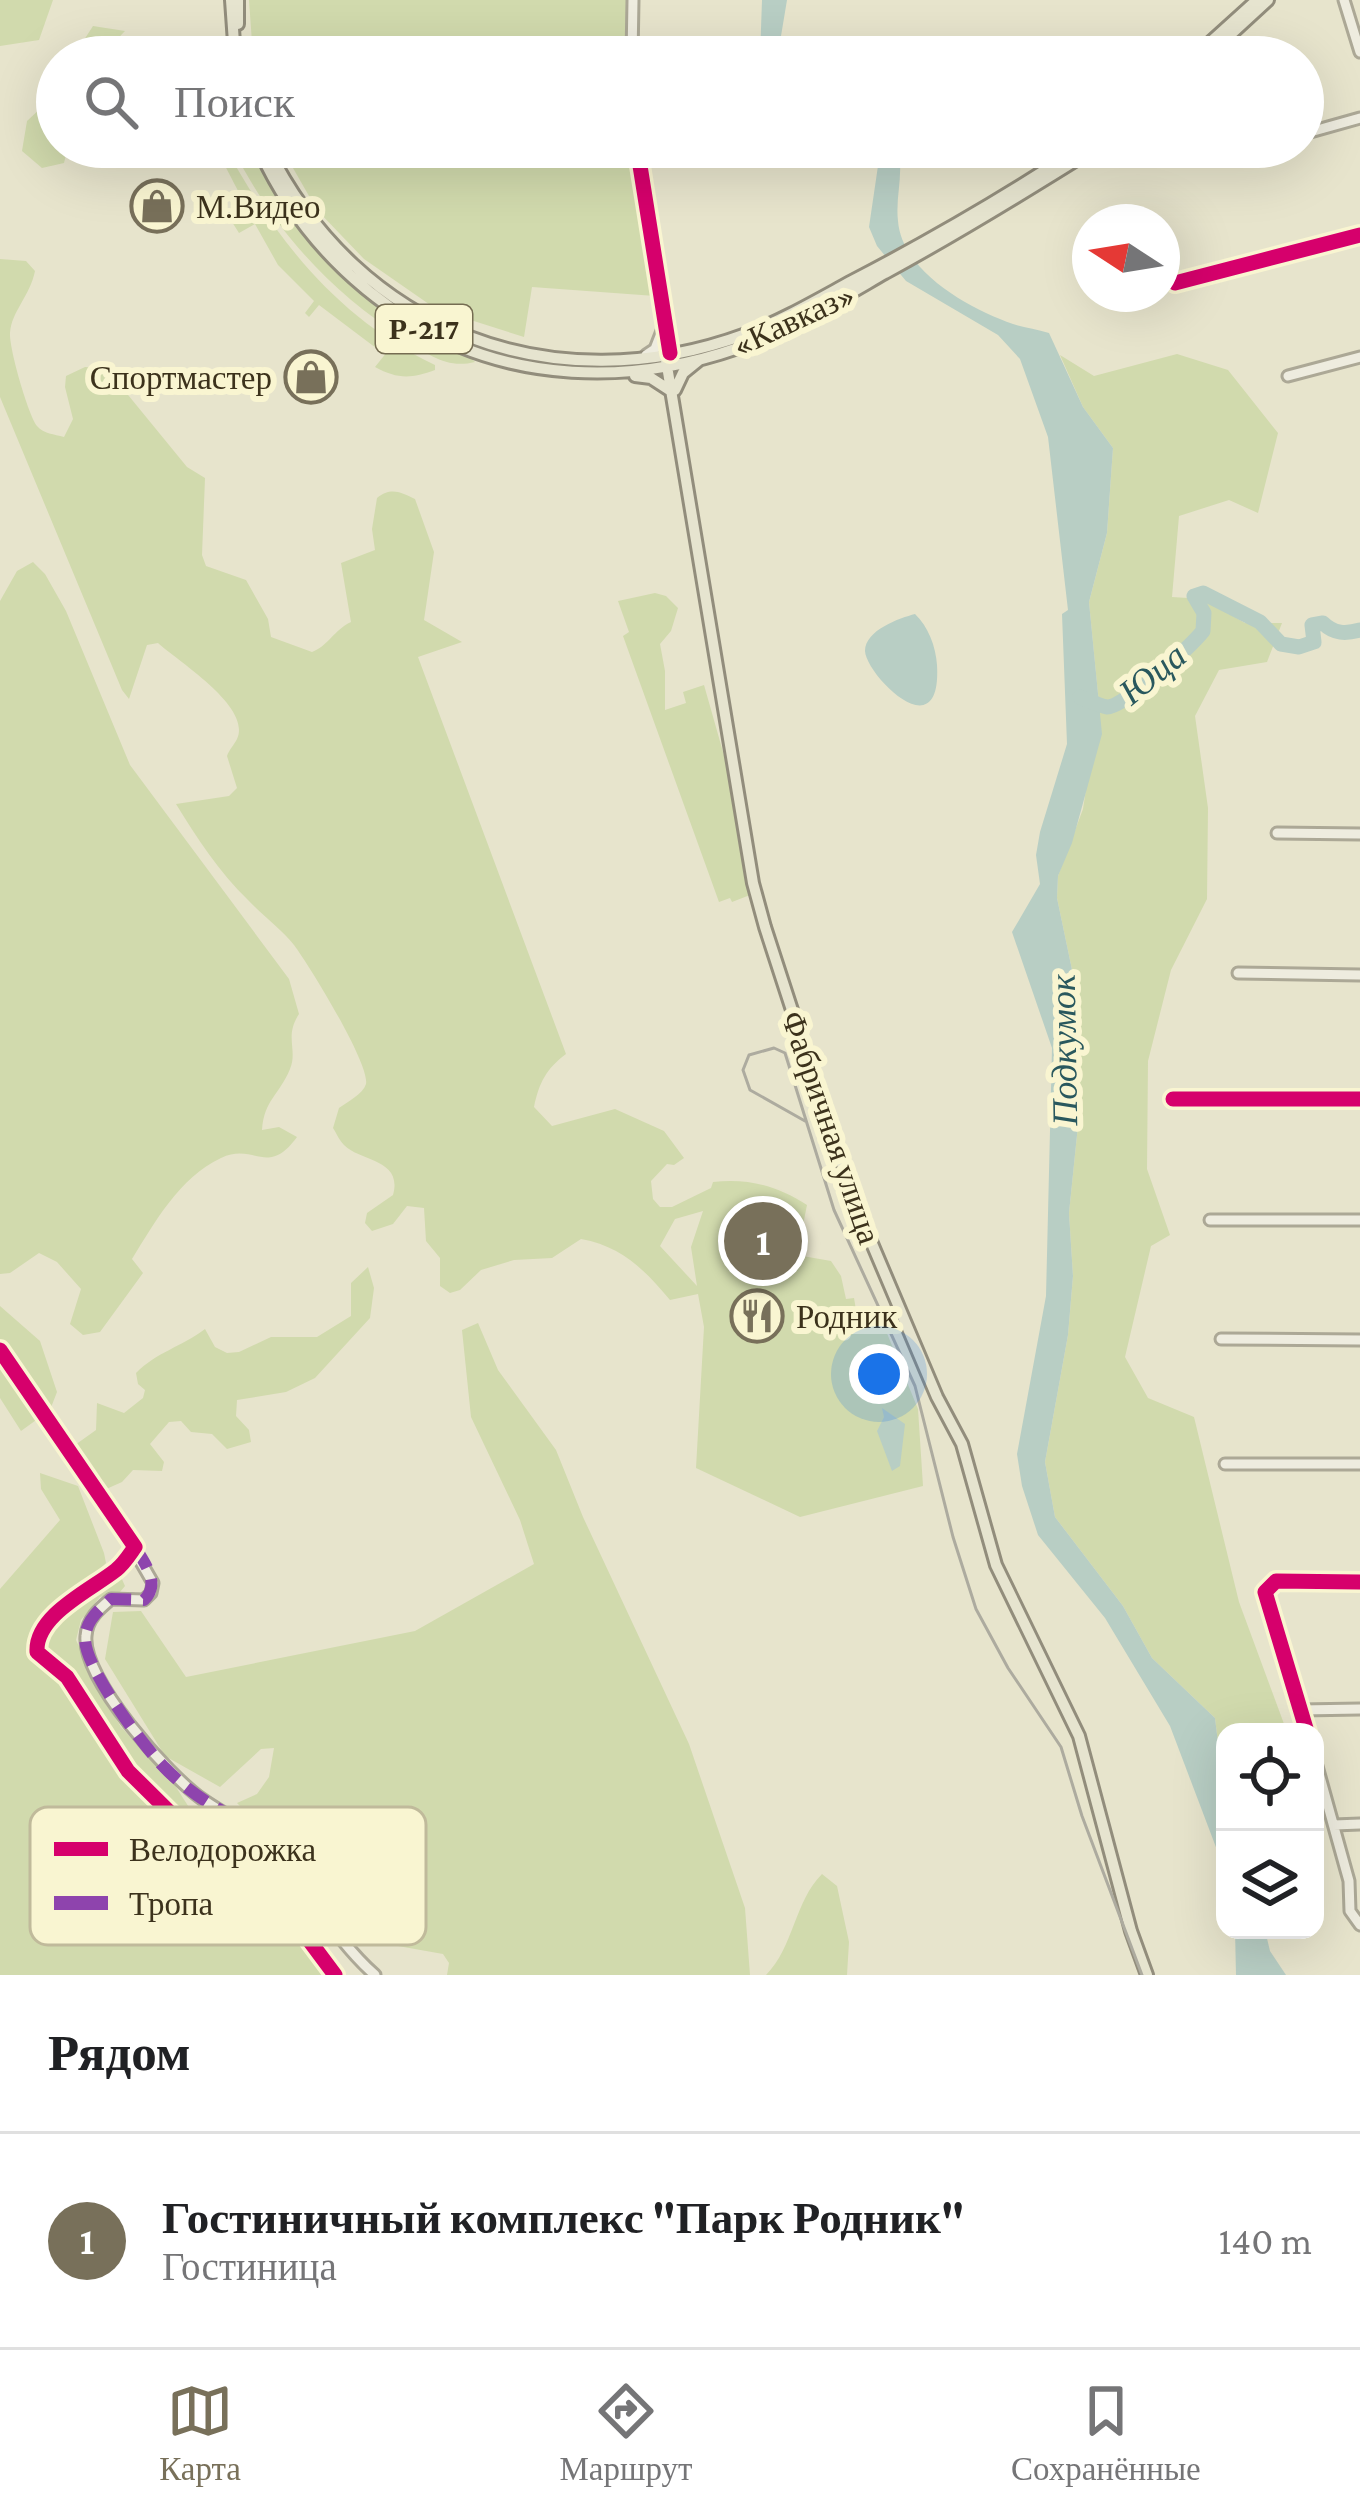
<!DOCTYPE html>
<html lang="ru">
<meta charset="utf-8">
<style>
body{margin:0;font-family:"Crimson Pro",serif;background:#f2f2f2;color:#202124}
.controls{position:absolute;right:36px;bottom:36px;display:grid;overflow:hidden;border-radius:24px;box-shadow:0 12px 48px #0002}
.controls button{width:108px;height:108px;display:grid;place-items:center;padding:0;border:0;border-bottom:3px solid #e0e0e0;background:#fff;color:#202124;font:60px sans-serif}
.compass{position:absolute;left:1072px;top:204px;width:108px;height:108px;border-radius:50%;background:#fff;box-shadow:0 12px 48px #0002;rotate:282deg}
.you{position:absolute;left:879px;top:1374px;width:42px;height:42px;margin:-30px;border:9px solid #fff;border-radius:50%;background:#1a73e8;box-shadow:0 0 0 18px #1a73e833}
.badge{display:grid;place-items:center;width:78px;height:78px;border-radius:50%;background:#78705a;color:#fff;font-size:39px;font-weight:700}
.pin{position:absolute;translate:-50% -50%;border:6px solid #fff;box-shadow:0 3px 12px #0006}
.list{margin:0;padding:0;list-style:none}
h2{display:flex;justify-content:space-between;align-items:center;height:156px;margin:0;padding:0 48px;font-size:51px}
h2 small{font-size:39px;font-weight:400;color:#757577}
.list li{display:grid;grid-template-columns:78px 1fr auto;gap:36px;align-items:center;box-sizing:border-box;height:216px;padding:0 48px;border-top:3px solid #e0e0e0}
.list b{display:block;font-size:45px;white-space:nowrap}
.list p{margin:0;font-size:39px;white-space:nowrap;color:#757577}
.list em{font-size:39px;font-style:normal;color:#757577}
.icon{flex:none;width:66px;height:66px;fill:none;stroke:currentColor;stroke-width:2;stroke-linecap:round;stroke-linejoin:round}
.map{position:relative;flex:none;width:1360px;height:1975px;overflow:hidden}
.search{position:absolute;background:#fff;box-shadow:0 12px 48px #0002;left:36px;right:36px;top:36px;height:132px;display:flex;align-items:center;gap:30px;box-sizing:border-box;padding:0 42px;border-radius:66px;color:#757577;font-size:45px}
.sheet{height:372px;background:#fff}
nav{display:flex;justify-content:space-around;align-items:center;box-sizing:border-box;height:168px;border-top:3px solid #e0e0e0;background:#fff;font-size:33px;color:#757577}
nav a{display:grid;justify-items:center;gap:6px}
nav .on{color:#78705a}
.map>svg:first-child{display:block}
.green{fill:#d1daad;fill-rule:evenodd}
.water{fill:#b8cec4}
.lines{fill:none;stroke-linecap:round;stroke-linejoin:round}
.river{stroke:#b8cec4;stroke-width:15}
.minor-casing{stroke:#aca896;stroke-width:15}
.major-casing{stroke:#928d7c;stroke-width:16}
.minor{stroke:#eeecdf;stroke-width:9}
.major{stroke:#e6e4cf;stroke-width:10}
.tram{stroke:#adab9f;stroke-width:3}
.quiet{stroke:#8e44ad;stroke-width:12;stroke-dasharray:24 12;stroke-linecap:butt}
.cycleway-casing{stroke:#f9f5d1;stroke-width:22}
.cycleway{stroke:#d6006c;stroke-width:15}
.labels{text-anchor:middle;stroke-width:12;stroke-linejoin:round;paint-order:stroke}
.shield{fill:#f9f5d1;stroke:#756c52;stroke-width:3}
.shield-label{font-size:30px;font-weight:bold;fill:#3c321c}
.poi-label{font-size:33px;fill:#3c321c;stroke:#f9f5d1;text-anchor:start}
.street-label{font-size:33px;fill:#3c321c;stroke:#f9f5d1}
.water-label{font-size:36px;font-style:italic;fill:#29585e;stroke:#f9f5d1}
.key{fill:#f9f5d1;stroke:#c0ba9b;stroke-width:3}
.key-label{font-size:33px;fill:#3c321c}
</style>
<div class="map">
<svg width="1360" height="1975" viewBox="0 0 1360 1975">
<rect width="100%" height="100%" fill="#e7e4cc"/>
<path class="green" d="M0 0H53L39 40 0 46Z
M249 0H628V57H253Z
M93 26 125 31 100 57H73Z
M57 93V147H68L64 163 42 168 22 151 27 121Z
M203 147H225C276 240 337 318 435 365V370C411 379 397 379 375 367L387 352 376 348 319 305 309 317 305 313 314 301 278 265 255 224 239 233 232 222 249 212 222 160 204 168 200 157Z
M232 147H250C283 221 333 279 401 323 423 338 458 346 475 362 447 369 429 355 406 340 329 291 273 229 232 147Z
M281 147H632L655 296 532 287 524 337 436 309 364 259 317 210Z
M0 259 26 261 35 271C30 296 11 312 10 333 9 348 28 414 37 426 44 434 54 434 64 437L73 419 65 387 66 376 85 367 106 368 187 467 205 478 202 555 206 566 246 580 268 619 271 637 312 652C328 646 334 630 351 622L341 563 375 550 372 529 377 498C391 487 400 492 415 499L434 552 424 620 462 642 418 657 566 1054C546 1069 539 1083 534 1107L552 1126 615 1109 664 1131 684 1158 674 1165 667 1164 651 1181 653 1199 660 1207H672L711 1188 713 1182C749 1178 777 1186 807 1205L797 1255 831 1261 841 1276 846 1299 854 1298 856 1310 877 1309 918 1409 923 1486 800 1517 696 1468 704 1327 698 1294 670 1300C645 1270 621 1246 581 1239L552 1258 514 1260 481 1270 460 1290 450 1293 440 1286V1258L426 1241 424 1208 407 1206 393 1224 372 1231 365 1223 367 1213 393 1195C403 1159 361 1162 344 1145 339 1140 337 1134 333 1128L339 1108C347 1102 363 1094 366 1084 370 1064 309 965 294 945 281 929 263 916 248 900 219 872 197 838 176 804L229 796 237 788 227 756C229 750 234 745 237 739 252 707 179 662 158 643L147 645 129 699 122 690 0 397ZM703 1211 691 1247 697 1286 660 1246 675 1219Z
M1177 354 1228 370 1278 433 1258 513 1229 500 1179 516 1172 597 1203 599 1245 623H1282L1267 662 1219 670 1195 716 1208 808 1207 899 1171 970 1148 1061 1147 1169 1170 1235 1151 1246 1125 1357 1148 1398 1194 1417 1239 1602 1287 1732H1225V1799L1215 1718 1152 1658 1123 1606 1055 1517 1045 1462 1068 1335 1073 1276 1069 1213 1080 1106 1075 984 1057 898 1058 876 1083 809 1099 704 1089 602 1107 533 1113 448 1083 407 1060 355 1094 376Z
M33 562 45 574 66 611 130 765 289 979 299 1014C284 1037 298 1049 290 1069 280 1094 264 1100 262 1130L279 1127 297 1137C267 1178 255 1142 221 1158 179 1178 155 1222 132 1259L143 1273 100 1332 83 1335 70 1324 81 1289 57 1262 39 1253 10 1273 0 1274V601L17 571Z
M655 593 666 596 678 608 671 631 660 644 665 671V710L686 703 683 692 704 685 727 766 750 895 732 902 730 898 719 902 623 636 629 632 618 601Z
M368 1267 374 1288 370 1318 315 1378 286 1392 237 1400 236 1416 249 1430 251 1442 227 1449 212 1434 191 1432 181 1421 169 1422 150 1444 164 1462 162 1471 133 1470 122 1482 104 1490 75 1445 96 1430 97 1403 124 1413 143 1398 145 1390 138 1384 136 1373C157 1352 181 1347 205 1329L215 1347 227 1353 239 1352 271 1337H317L351 1316V1283Z
M0 1306 40 1341 57 1392 50 1410 21 1431 0 1398Z
M478 1323 498 1370 556 1450 583 1517 689 1744 745 1908 750 1975H447L449 1963 443 1954 398 1946 392 1932 397 1922C388 1898 363 1875 346 1854L320 1864 303 1845 286 1854 237 1803 257 1794 269 1777 274 1748 261 1749 220 1787 165 1756 105 1659 113 1612 141 1611 186 1677 415 1631 534 1564 520 1520 471 1417 462 1330Z
M40 1473 78 1486 104 1553 106 1563 79 1591 75 1602 78 1605 103 1580 121 1577 125 1586 120 1592 100 1597 81 1620 76 1640 102 1696 121 1727 174 1784 192 1812 212 1822H231L245 1834 214 1858 238 1882 286 1917 341 1975H0V1589L60 1520 41 1489ZM147 1842 157 1853 160 1869 143 1887 123 1884 118 1877C121 1858 127 1846 147 1842Z
M822 1874 837 1886 849 1942 847 1975H766C794 1947 794 1902 822 1874Z"/>
<path class="water" d="M762 0H787L780 42 783 57H760Z
M871 147H897C905 172 895 195 898 221 902 272 970 309 1013 324 1024 328 1037 329 1049 333L1083 407 1113 448 1107 533 1089 602 1102 734 1072 843 1058 876 1057 898 1075 984 1080 1106 1069 1213 1073 1276 1068 1335 1045 1462 1055 1517 1123 1606 1152 1658 1215 1718 1225 1799V1871L1170 1726 1105 1618 1038 1535 1022 1486 1017 1454 1046 1296 1052 1048 1012 932 1040 884 1036 855 1040 832 1067 744 1062 614 1068 610 1048 437 1020 359 998 335 906 281 877 246 869 227 879 159Z
M915 614C928 626 936 647 937 665 942 752 866 675 865 651 865 630 900 618 915 614Z
M882 1408 905 1424 900 1466 892 1471 877 1431 884 1417Z
M1235 1930H1265L1270 1951 1286 1975H1236Z"/>
<g class="lines">
<path class="river" d="M1080 697C1088 700 1099 706 1107 707 1123 708 1191 646 1203 631L1204 613 1194 596 1203 593 1260 622 1281 644 1299 647 1314 642 1312 625 1323 623C1334 634 1346 634 1360 630"/>
<g class="minor-casing">
<path id="minor" d="M1344 0 1360 52
M632 57 633 0
M1303 134 1360 118
M637 147 670 353
M1175 283 1360 235
M646 355 655 349 662 331
M1288 376 1360 357
M1277 833 1360 834
M1238 973 1360 975
M1173 1099H1360
M1210 1220H1360
M1221 1339 1360 1340
M0 1350 96 1484 153 1583 151 1593 144 1600 111 1599C99 1609 87 1619 86 1636 82 1679 168 1775 202 1799 224 1815 250 1825 270 1846 308 1887 333 1938 375 1975
M1225 1464H1360
M135 1547C130 1554 124 1564 116 1570 91 1590 35 1615 37 1652L67 1677 128 1771 231 1873 291 1916 335 1975
M1301 1710 1360 1709
M1307 1732 1265 1592 1276 1581 1360 1582
M1315 1759 1349 1881 1350 1911 1360 1925
M1334 1825 1360 1824"/>
</g>
<g class="major-casing">
<path id="major" d="M231 0 235 57
M238 24V0
M1194 57 1257 0
M1206 57 1268 0
M258 147C291 221 343 279 412 322 510 383 632 385 738 348 789 330 838 300 885 273 957 234 1027 191 1097 147
M267 147C358 332 553 405 746 334 783 320 817 300 852 281 931 240 1007 196 1081 147
M665 354 753 883 765 927 854 1201 937 1397 962 1444 996 1565 1079 1736 1131 1931 1147 1975
M635 376 651 378 671 391
M675 390 683 373 699 360"/>
</g>
<use href="#minor" class="minor"/>
<use href="#major" class="major"/>
<path class="tram" d="M805 1121 750 1090 743 1070 749 1055 774 1048 785 1053 834 1210 915 1386 953 1537 976 1609 1008 1668 1061 1747 1082 1816 1142 1975"/>
<path class="quiet" d="M135 1547C145 1564 161 1584 144 1600L111 1599C99 1610 86 1620 85 1638 84 1667 143 1746 164 1767 184 1788 209 1805 234 1817"/>
<g class="cycleway-casing">
<path id="cycleway" d="M637 147 670 353
M1175 283 1360 235
M1173 1099H1360
M0 1350 135 1547C130 1554 124 1564 116 1570 91 1590 35 1615 37 1652L67 1677 128 1771 231 1873 291 1916 335 1975
M1307 1732 1265 1592 1276 1581 1360 1582"/>
</g>
<use href="#cycleway" class="cycleway"/>
</g>
<defs>
<g id="shop-ring" transform="scale(2.7)"><circle r="9.5" fill="#f9f5d1" stroke="#78705a" stroke-width="1.5"/><path d="M-5-2.5h2.3a2.7 3.5 0 0 1 5.4 0H5L5.5 6h-11ZM-1.5-2.5h3a1.5 2.3 0 0 0-3 0Z" fill="#78705a"/></g>
<g id="restaurant-ring" transform="scale(2.7)"><circle r="9.5" fill="#f9f5d1" stroke="#78705a" stroke-width="1.5"/><path d="M-5-6h1v4h1v-4h1v4h1v-4h1v5L-1.5 .5V6h-2V.5L-5-1ZM5-6V6H3V1.5H1.5Q1.5-4 5-6Z" fill="#78705a"/></g>
</defs>
<g fill-rule="evenodd">
<use href="#shop-ring" x="157" y="206"/>
<use href="#shop-ring" x="311" y="377"/>
<use href="#restaurant-ring" x="757" y="1316"/>
</g>
<g class="labels">
<rect class="shield" x="376" y="305" width="96" height="48" rx="9"/>
<g class="shield-label">
<text x="424" y="339">Р-217</text>
</g>
<g class="poi-label">
<text x="196" y="218">М.Видео</text>
<text x="272" y="389" text-anchor="end">Спортмастер</text>
<text x="796" y="1328">Родник</text>
</g>
<g class="street-label">
<text transform="translate(793 319) rotate(-25)" y="12">«Кавказ»</text>
<text transform="translate(832 1127) rotate(71)" y="12">Фабричная улица</text>
</g>
<g class="water-label">
<text transform="translate(1152 673) rotate(-39)" y="13">Юца</text>
<text transform="translate(1063 1050) rotate(-91)" y="13">Подкумок</text>
</g>
</g>
<rect x="30" y="1807" width="396" height="138" rx="18" class="key"/>
<rect x="54" y="1842" width="54" height="14" fill="#d6006c"/>
<rect x="54" y="1896" width="54" height="14" fill="#8e44ad"/>
<g class="key-label">
<text x="129" y="1861">Велодорожка</text>
<text x="129" y="1915">Тропа</text>
</g>
</svg>
<div class="controls">
<button><svg class="icon" aria-label="locate" viewBox="0 0 24 24"><circle cx="12" cy="12" r="6"/><path d="M12 2v4M12 18v4M2 12h4M18 12h4"/></svg></button>
<button><svg class="icon" aria-label="layers" viewBox="0 0 24 24"><path d="M12 4l9 5-9 5-9-5zM3 14l9 5 9-5"/></svg></button>
</div>
<svg class="compass" viewBox="-18 -18 36 36"><path d="M0-13l5 13h-10z" fill="#e53935"/><path d="M0 13l5-13h-10z" fill="#757577"/></svg>
<div class="you"></div>
<div class="pin badge" style="left:763px;top:1241px">1</div>
<div class="search"><svg class="icon" aria-label="search" viewBox="0 0 24 24"><circle cx="10" cy="10" r="6"/><path d="M15 15l6 6"/></svg>Поиск</div>
</div>
<section class="sheet">
<h2>Рядом<small></small></h2>
<ul class="list">
<li><span class="badge">1</span><div><b>Гостиничный комплекс &quot;Парк Родник&quot;</b><p>Гостиница</p></div><em>140 m</em></li>
</ul>
</section>
<nav>
<a class="on"><svg class="icon" aria-label="map" viewBox="0 0 24 24"><path d="M3 6l6-2 6 2 6-2v14l-6 2-6-2-6 2zM9 4v14M15 6v14"/></svg>Карта</a>
<a><svg class="icon" aria-label="directions" viewBox="0 0 24 24"><path d="M12 3l9 9-9 9-9-9zM9 14v-3h6M13 9l2 2-2 2"/></svg>Маршрут</a>
<a><svg class="icon" aria-label="saved" viewBox="0 0 24 24"><path d="M7 4h10v16l-5-4-5 4z"/></svg>Сохранённые</a>
</nav>
